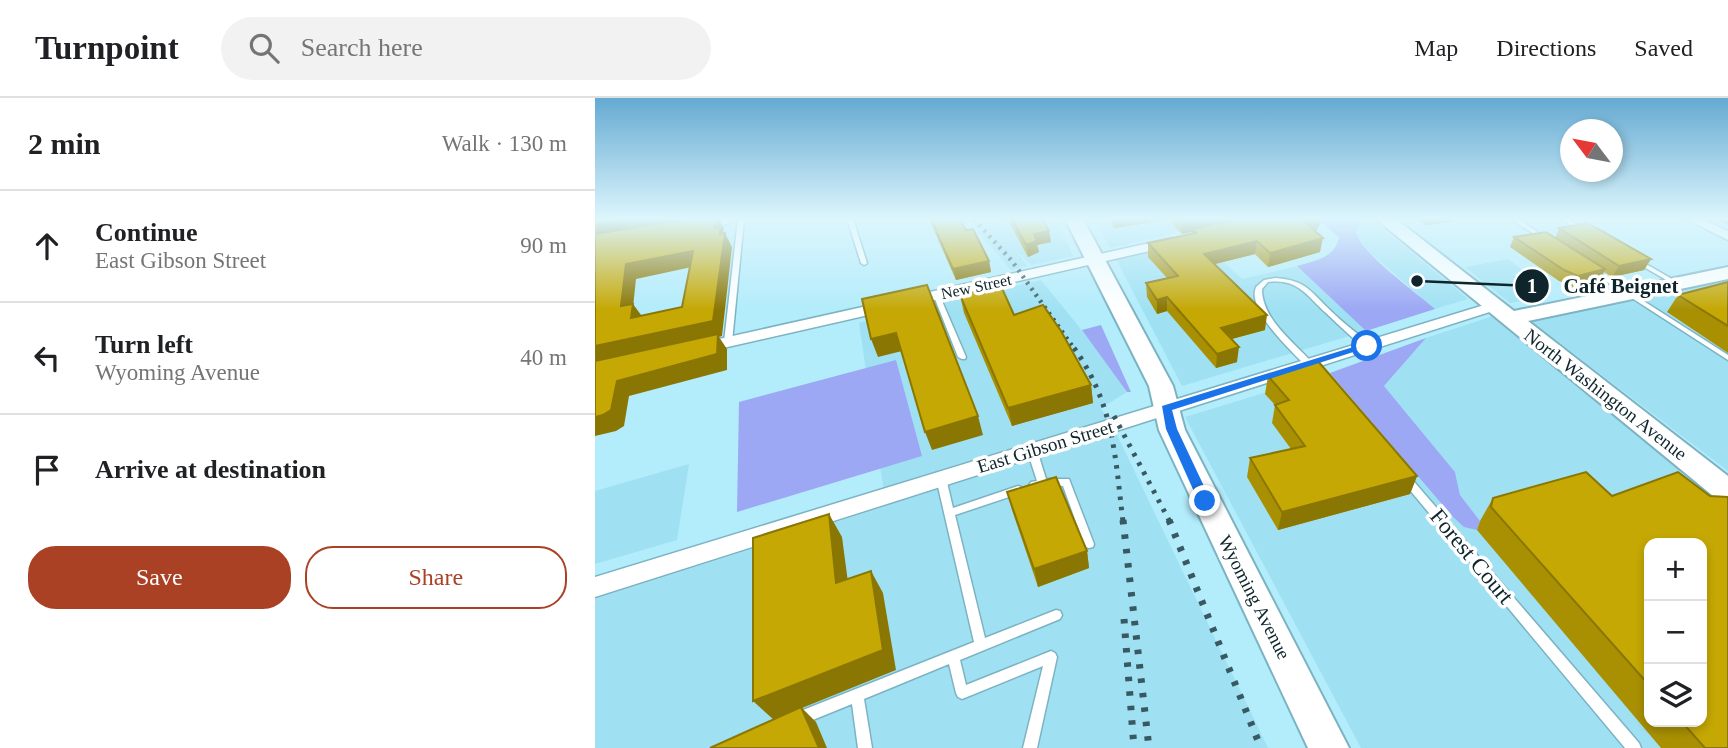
<!DOCTYPE html>
<meta charset="utf-8">
<style>
body{margin:0;font-family:Georgia,serif;background:#f2f2f2;color:#202124}
.controls{position:absolute;right:21px;bottom:21px;display:grid;overflow:hidden;border-radius:14px;box-shadow:0 4px 10px #0003}
.controls button{width:63px;height:63px;display:grid;place-items:center;padding:0;border:0;border-bottom:2px solid #e0e0e0;background:#fff;color:#202124;font:35px sans-serif}
.compass{position:absolute;left:965px;top:21px;width:63px;height:63px;border-radius:50%;background:#fff;box-shadow:0 4px 10px #0003;rotate:302deg}
.stop{position:absolute;width:21px;height:21px;margin:-16px;border:5px solid #1a73e8;border-radius:50%;background:#fff}
.stop.end{background:#1a73e8;border-color:#fff;box-shadow:0 2px 7px #0008}
.list{margin:0;padding:0;list-style:none}
h2{display:flex;justify-content:space-between;align-items:center;height:91px;margin:0;padding:0 28px;font-size:30px}
h2 small{font-size:23px;font-weight:400;color:#757577}
.list li{display:grid;grid-template-columns:46px 1fr auto;gap:21px;align-items:center;box-sizing:border-box;height:112px;padding:0 28px;border-top:2px solid #e0e0e0}
.list b{display:block;font-size:26px;white-space:nowrap}
.list p{margin:0;font-size:23px;white-space:nowrap;color:#757577}
.list em{font-size:23px;font-style:normal;color:#757577}
.actions{display:flex;gap:14px;padding:21px 28px}
.actions a{flex:1;padding:16px 0;border:2px solid #aa4124;border-radius:28px;text-align:center;font-size:24px;color:#aa4124}
.actions .main{background:#aa4124;color:#fff}
.icon{flex:none;width:38px;height:38px;fill:none;stroke:currentColor;stroke-width:2;stroke-linecap:round;stroke-linejoin:round}
.map{position:relative;flex:none;width:1133px;height:650px;overflow:hidden}
header{display:flex;align-items:center;gap:42px;box-sizing:border-box;height:98px;padding:0 35px;background:#fff;border-bottom:2px solid #e0e0e0}
header strong{font-size:33px}
nav{display:flex;gap:38px;margin-inline-start:auto;font-size:24px}
.search{width:490px;height:63px;background:#f2f2f2;display:flex;align-items:center;gap:18px;box-sizing:border-box;padding:0 24px;border-radius:38px;color:#757577;font-size:26px}
main{display:flex}
aside{flex:1;background:#fff}
.map>svg:first-child{display:block}
.built{fill:#9fe1f3;fill-rule:evenodd}
.green{fill:#9ca8f4}
.lines{fill:none;stroke-linecap:round;stroke-linejoin:round}
.lane-casing{stroke:#7cb3c2;stroke-width:3}
.street-casing{stroke:#7cb3c2;stroke-width:3}
.secondary-casing{stroke:#7cb3c2;stroke-width:4}
.lane{fill:#fff;fill-rule:evenodd}
.street{fill:#fff;fill-rule:evenodd}
.secondary{fill:#fff;fill-rule:evenodd}
.rail-far2{stroke:#395962;stroke-width:4.5;stroke-dasharray:2.5 5;stroke-linecap:butt}
.rail-far1{stroke:#395962;stroke-width:5;stroke-dasharray:3.5 7;stroke-linecap:butt}
.rail{stroke:#395962;stroke-width:7;stroke-dasharray:4.5 10;stroke-linecap:butt}
.wall{fill:#a99003;fill-rule:evenodd}
.shaded-wall{fill:#8a7603}
.building{fill:#c5a804;stroke:#8a7603;stroke-width:2;fill-rule:evenodd}
.route{fill:#1a73e8}
.labels{text-anchor:middle;stroke-width:7;stroke-linejoin:round;paint-order:stroke}
.far-street-label{font-size:16px;fill:#0e252b;stroke:#fff}
.street-label{font-size:19px;fill:#0e252b;stroke:#fff}
.near-street-label{font-size:23px;fill:#0e252b;stroke:#fff}
.leader{fill:none;stroke:#0e252b;stroke-width:2.5}
.callout-dot{fill:#0e252b;stroke:#fff;stroke-width:2.5}
.mark-label{font-size:21px;text-anchor:middle;font-weight:bold;fill:#fff}
.callout-label{font-size:21px;text-anchor:middle;font-weight:bold;fill:#0e252b;stroke:#fff;stroke-width:7;stroke-linejoin:round;paint-order:stroke}
</style>
<header>
<strong>Turnpoint</strong>
<div class="search"><svg class="icon" aria-label="search" viewBox="0 0 24 24"><circle cx="10" cy="10" r="6"/><path d="M15 15l6 6"/></svg>Search here</div>
<nav><a>Map</a><a>Directions</a><a>Saved</a></nav>
</header>
<main>
<aside>
<h2>2 min<small>Walk · 130 m</small></h2>
<ul class="list">
<li><svg class="icon" aria-label="ahead" viewBox="0 0 24 24"><path d="M12 20V5M6 11l6-6 6 6"/></svg><div><b>Continue</b><p>East Gibson Street</p></div><em>90 m</em></li>
<li><svg class="icon" aria-label="left" viewBox="0 0 24 24"><path d="M17 20v-9H6M10 6l-5 5 5 5"/></svg><div><b>Turn left</b><p>Wyoming Avenue</p></div><em>40 m</em></li>
<li><svg class="icon" aria-label="arrive" viewBox="0 0 24 24"><path d="M6 21V4h12l-3 4 3 4H6"/></svg><div><b>Arrive at destination</b></div></li>
</ul>
<div class="actions"><a class="main">Save</a><a>Share</a></div>
</aside>
<div class="map">
<svg width="1133" height="650" viewBox="0 0 1133 650">
<rect width="100%" height="100%" fill="#b3ecfb"/>
<path class="built" d="M372 121H390L413 144 392 121H461L478 158 436 167 421 152 432 168 416 172Z
M499 121H571L585 134 515 150Z
M781 125 873 201 840 211 773 153 763 140 761 134 766 127Z
M604 141 647 181 702 168 771 233 587 288 520 159Z
M913 161 929 173 918 176 950 199 915 205 870 169Z
M1133 179V257L1044 199Z
M446 182 506 256 532 294 506 310 523 339 673 650H0V501L291 408 264 225Z
M1038 201 1133 263V373L937 224Z
M898 218 1133 410V650H766L590 319 735 275 857 418 885 423 865 397 860 374 789 288 831 240ZM1054 445H1107V624H1054Z
M94 366 82 442 0 466V393Z"/>
<path class="green" d="M724 121H760L766 127 761 134C767 157 821 194 840 211L771 233 702 168C721 162 738 161 744 140Z
M506 227 536 294H532L487 232Z
M831 240 789 288 860 374 865 397 885 423 882 432 869 429 857 418 735 275Z
M301 262 327 358 142 414 144 304Z"/>
<g class="lines">
<g class="lane-casing">
<path id="lane" d="M143 121H149L137 244 133 246 129 244Z
M252 121H258L272 165 271 166 269 167 266 165Z
M916 121H923L953 141 948 142Z
M966 121H973L992 133 987 134Z
M1044 162 1084 185 1085 186 1084 187H1080L1042 165 1041 164Z
M997 170 1133 257V262L995 173 994 172Z
M680 180C711 182 715 193 736 213 748 225 762 235 775 246L776 248 775 250H769C756 238 743 227 731 215 712 198 703 180 673 184L667 191C667 223 702 246 721 269L717 272 714 271C698 255 663 222 660 200 659 196 660 192 661 189L669 182Z
M341 194 344 196 371 259 370 261H367L363 259 338 196Z
M437 349 440 350 442 352 451 381H474L499 446 498 449 494 450 490 449 489 446 468 388 451 387 439 391 436 390 434 387 436 384 442 383 432 352 434 350Z
M346 376 349 377 351 380 358 410 423 388 426 389 428 392 426 395 360 417 390 540 461 512 465 513 467 517 465 521 365 562 371 587 456 553 460 555 462 559 442 650H428L448 568 367 601 363 599 361 595 354 566 269 601 277 650H263L257 606 203 628 198 626 196 621 198 616 379 544 341 380 343 377Z
M812 378 815 379 1044 645 1046 650H1030L809 385 807 382 809 379Z"/>
</g>
<g class="street-casing">
<path id="street" d="M114 121H144C134 127 107 132 97 126Z
M1091 121H1106L1133 133V142Z
M577 140 581 141V147L106 255 98 250 106 245Z
M899 204 906 208 904 211 0 499V479Z"/>
</g>
<g class="secondary-casing">
<path id="secondary" d="M470 121H488L578 288 590 332 754 650H713L564 332 554 288Z
M781 121H801L919 213 1133 169V181L933 223 1133 378V405L1123 402Z"/>
</g>
<use href="#lane" class="lane"/>
<use href="#street" class="street"/>
<use href="#secondary" class="secondary"/>
<path class="rail-far2" d="M379 121 417 163 480 252"/>
<path class="rail-far1" d="M479 250C519 306 520 358 528 424
M519 318 575 424"/>
<path class="rail" d="M528 422 554 650
M574 422 666 650
M529 521 539 650"/>
</g>
<path class="wall" d="M334 121H365L371 132 394 163 396 174 361 182Z
M407 121H448L454 133 456 144 442 147 444 154 433 159 413 122 408 123Z
M514 121H726L725 126 720 134 725 154 673 169 660 156 620 166 670 232 637 241 642 264 621 270 572 213 562 216 552 199 551 185 572 180 553 159V145L597 136V134L587 136 573 122 519 130Z
M821 121H856L855 124 830 127Z
M1115 121H1133V127L1122 122 1118 123Z
M964 130 1056 161 1049 172 1017 179 1009 174 1005 182 978 189 964 183 915 149 919 139 960 140Z
M1133 184V255L1072 214 1083 197Z
M365 197 419 217 496 287 498 305 417 328 369 215Z
M673 278 822 378 815 396 683 432 652 379 655 360 696 351 677 325 680 307 670 296Z
M991 374 1017 398 1083 374 1115 398 1133 399V650H1066L882 432 885 423 898 400ZM1054 445H1107V624H1054Z
M412 394 492 453 494 470 443 489 417 412Z"/>
<path class="shaded-wall" d="M36 121H92L0 137V127Z
M121 121H124L129 130 128 134 130 137V135L137 149 127 238 124 239 132 251V272L34 298 29 328 21 333 0 338V248L118 223 120 130Z
M518 121H573V122L519 130Z
M595 121H654L597 131V134L587 136 588 122Z
M723 121H726L725 126 720 135 710 124Z
M838 121H856L855 124 830 127 831 122Z
M454 133 456 144 442 147 444 154 433 159 431 147 439 136Z
M728 140 725 154 673 169 675 155Z
M662 143 660 156 608 169 609 156Z
M98 153 106 167 41 181 38 209V206L49 221 47 235 26 208 31 166Z
M1056 161 1049 172 1017 179 1024 168Z
M394 163 396 174 361 182 358 171Z
M1010 171 1005 182 978 189 983 178Z
M572 199V213L562 216V202Z
M672 217 670 232 625 244 626 230Z
M301 235 307 253 283 259 276 241Z
M644 249 642 264 621 270 622 256Z
M496 287 498 305 417 328 413 310Z
M383 318 388 337 337 352 330 334Z
M822 378 815 396 683 432 687 414Z
M234 416 247 439 256 507 241 485Z
M492 453 494 470 443 489 439 471Z
M276 473 288 495 301 572 207 610 221 624 232 650H224L179 622 158 603Z"/>
<path class="building" d="M0 121H36L0 127Z
M92 121H121L120 130 125 129V136L130 135 118 223 0 248V136ZM98 153 87 209 36 220 38 206 26 208 31 166Z
M336 121H365L371 132 378 131 394 163 358 171Z
M417 121H448L454 133 439 136 442 143 431 147Z
M642 121H723L710 124 728 140 675 155 662 143 609 156 672 217 626 230 644 249 622 256 572 199 562 202 551 185 583 178 553 145 601 135 597 131Z
M993 125 1056 161 1024 168 964 130Z
M951 134 1010 171 983 178 969 172 919 139Z
M1133 184V228L1083 197Z
M332 187 383 318 330 334 301 235 276 241 267 201Z
M406 188 419 217 448 207 466 233 496 287 413 310 365 197Z
M123 236 122 256 22 283 16 312 8 317 0 319V263Z
M722 262 822 378 687 414 655 360 710 348 680 307 694 302 673 278Z
M991 374 1017 398 1083 374 1115 398 1133 399V650H1110L1087 624H1107V445H1054V587L896 409 898 400Z
M461 379 492 453 439 471 412 394Z
M234 416 241 485 276 473 288 552 158 603V440Z
M206 609 224 650H115Z"/>
<linearGradient id="sky" x2="0" y2="1"><stop stop-color="#65aad2"/><stop offset="0.57" stop-color="#ddf6fd"/><stop offset="1" stop-color="#ddf6fd" stop-opacity="0"/></linearGradient>
<rect width="1133" height="212" fill="url(#sky)"/>
<path class="route" d="M768 246 777 248 577 312 582 331 616 403 614 407H605L571 331 567 308Z"/>
<g class="labels">
<g class="far-street-label">
<text transform="translate(381 188) rotate(-12)" y="6">New Street</text>
</g>
<g class="street-label">
<text transform="translate(1011 296) rotate(38)" y="7">North Washington Avenue</text>
<text transform="translate(450 348) rotate(-17)" y="7">East Gibson Street</text>
<text transform="translate(660 499) rotate(63)" y="7">Wyoming Avenue</text>
</g>
<g class="near-street-label">
<text transform="translate(877 458) rotate(50)" y="8">Forest Court</text>
</g>
</g>
<path class="leader" d="M822 183L937 188"/>
<g class="callout-dot">
<circle cx="822" cy="183" r="7"/>
<circle cx="937" cy="188" r="18"/>
</g>
<g class="mark-label">
<text x="937" y="195">1</text>
</g>
<g class="callout-label">
<text x="1026" y="195">Café Beignet</text>
</g>
</svg>
<div class="controls">
<button>+</button>
<button>−</button>
<button><svg class="icon" aria-label="layers" viewBox="0 0 24 24"><path d="M12 4l9 5-9 5-9-5zM3 14l9 5 9-5"/></svg></button>
</div>
<svg class="compass" viewBox="-18 -18 36 36"><path d="M0-13l5 13h-10z" fill="#e53935"/><path d="M0 13l5-13h-10z" fill="#757577"/></svg>
<div class="stop" style="left:772px;top:248px"></div>
<div class="stop end" style="left:610px;top:403px"></div>
</div>
</main>
